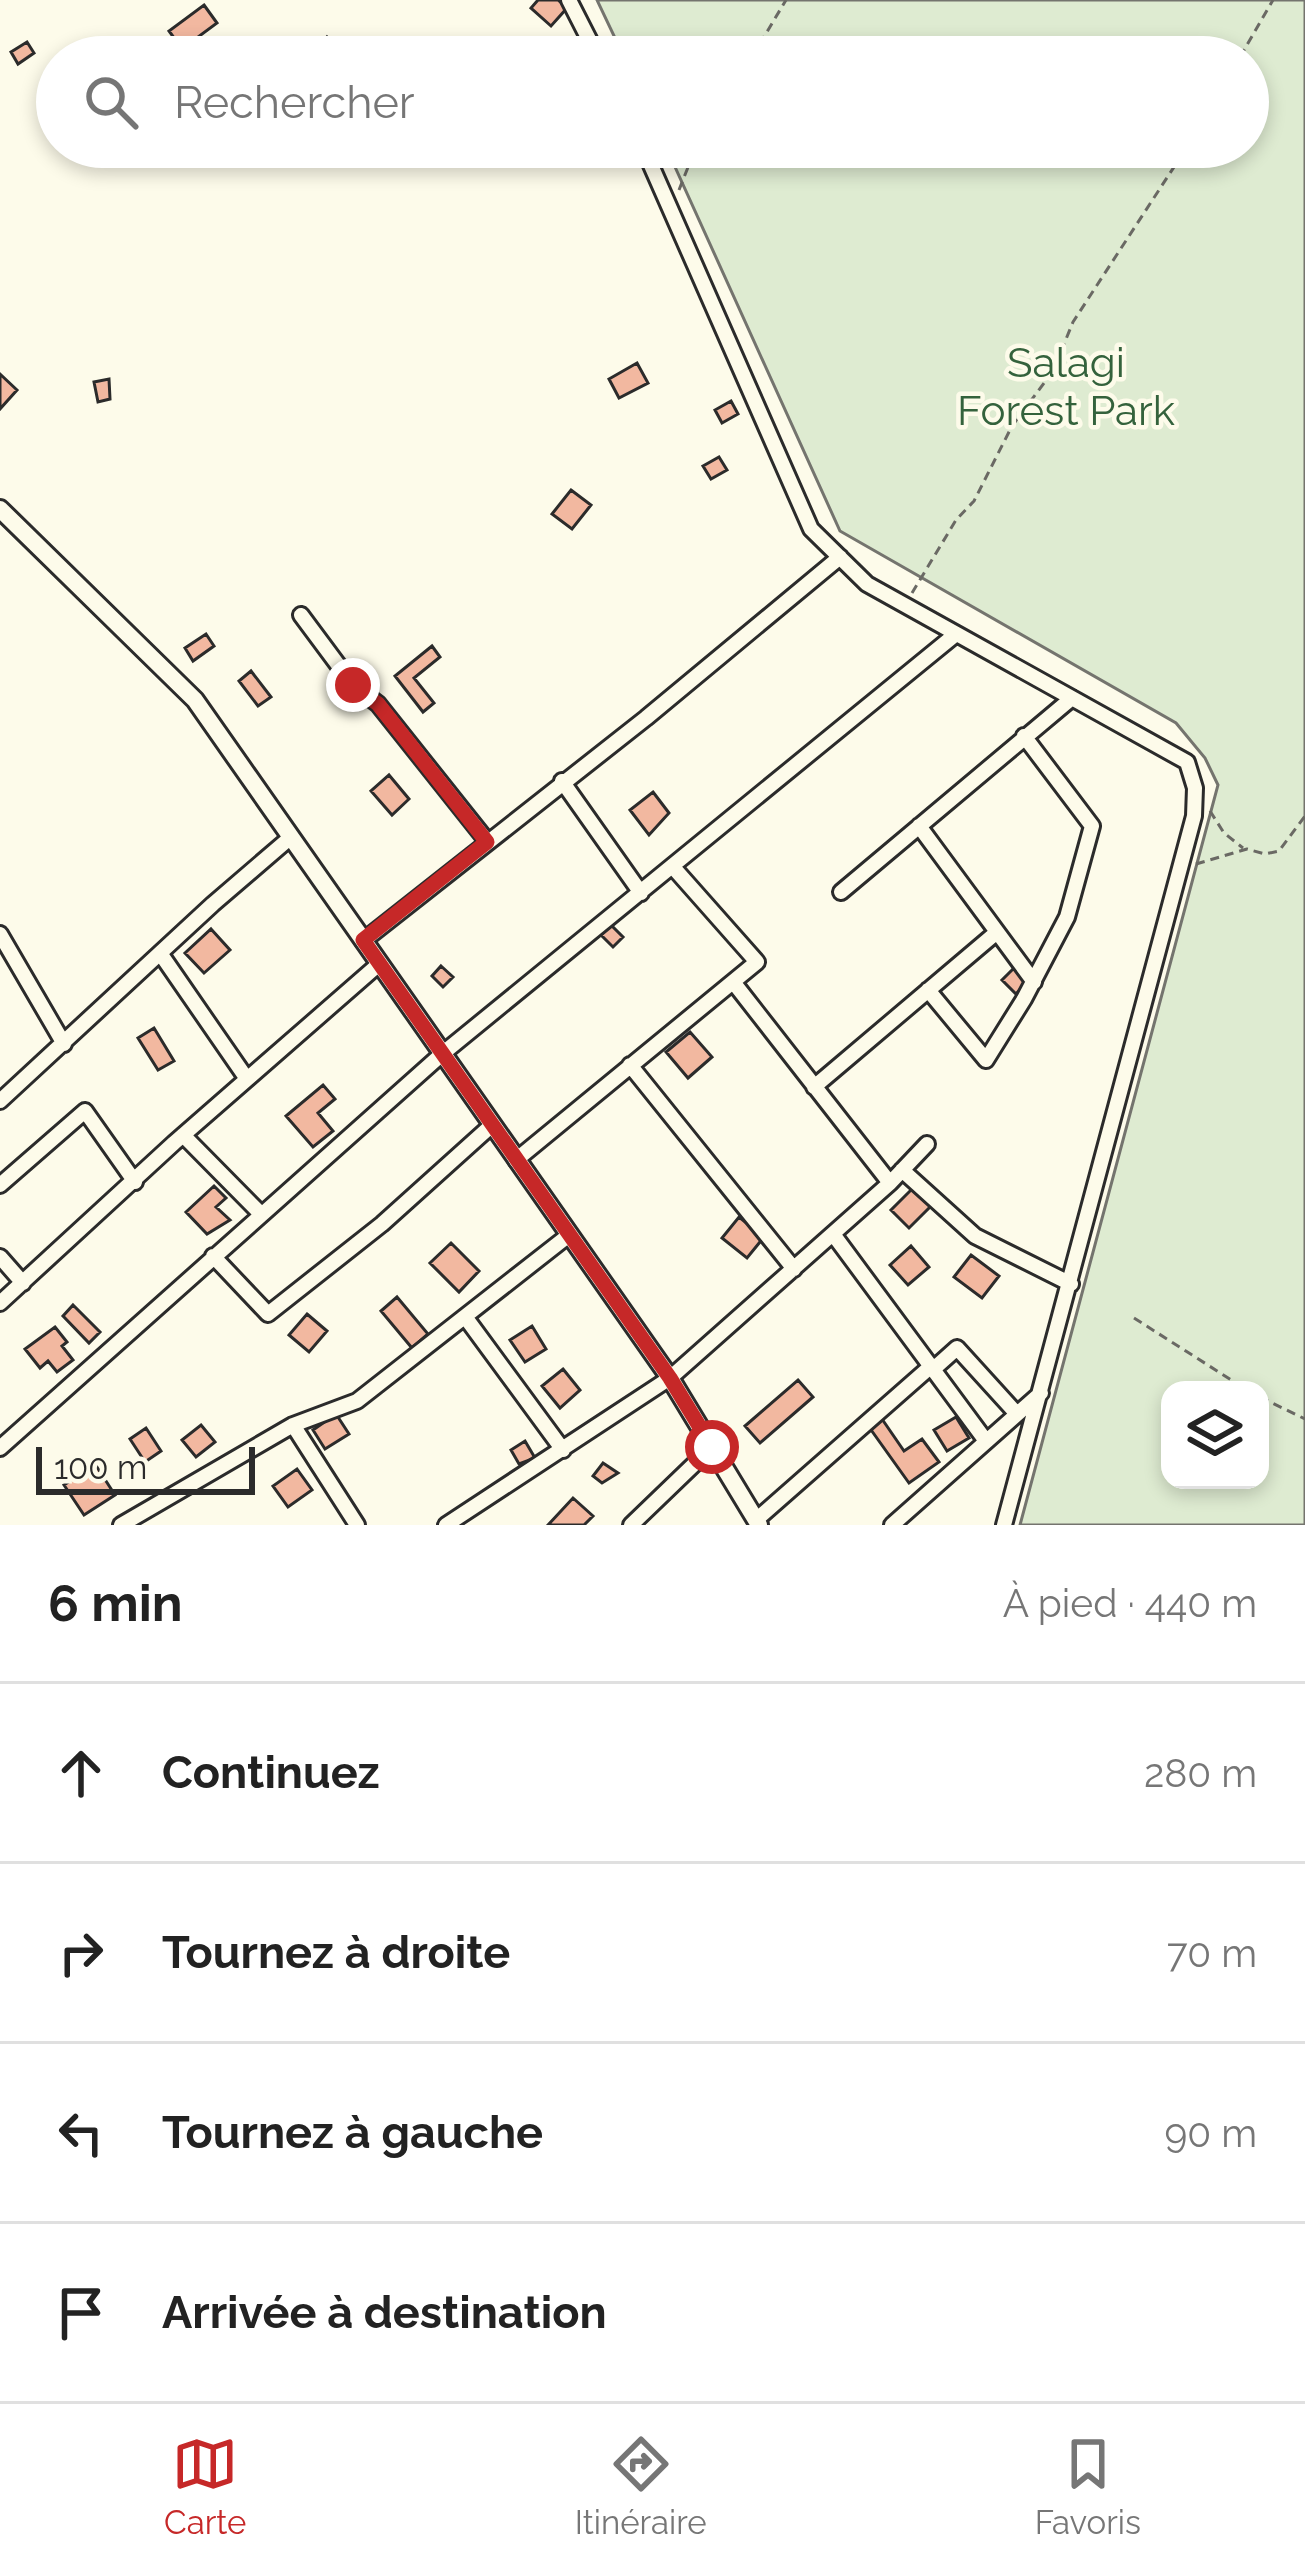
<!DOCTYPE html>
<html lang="fr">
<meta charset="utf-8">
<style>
body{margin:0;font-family:Raleway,sans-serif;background:#f6f6f6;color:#222}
.controls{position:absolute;right:36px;bottom:36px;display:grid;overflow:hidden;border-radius:24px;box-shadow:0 6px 18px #0003}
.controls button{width:108px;height:108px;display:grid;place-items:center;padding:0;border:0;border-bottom:3px solid #e0e0e0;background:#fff;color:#222;font:60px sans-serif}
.scale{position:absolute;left:36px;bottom:30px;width:219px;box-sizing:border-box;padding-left:12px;border:6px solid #2b2b2b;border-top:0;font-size:33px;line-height:42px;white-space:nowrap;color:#2b2b2b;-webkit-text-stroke:9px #fdfbea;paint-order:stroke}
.stop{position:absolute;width:36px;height:36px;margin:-27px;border:9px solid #c62828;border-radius:50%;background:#fff}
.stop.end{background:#c62828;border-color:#fff;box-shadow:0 3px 12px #0008}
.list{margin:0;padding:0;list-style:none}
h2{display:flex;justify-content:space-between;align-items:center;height:156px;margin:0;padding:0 48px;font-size:51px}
h2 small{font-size:39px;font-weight:400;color:#767676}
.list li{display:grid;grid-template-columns:78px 1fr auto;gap:36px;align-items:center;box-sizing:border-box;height:180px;padding:0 48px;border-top:3px solid #e0e0e0}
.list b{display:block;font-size:45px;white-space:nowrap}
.list em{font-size:39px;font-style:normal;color:#767676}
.icon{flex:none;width:66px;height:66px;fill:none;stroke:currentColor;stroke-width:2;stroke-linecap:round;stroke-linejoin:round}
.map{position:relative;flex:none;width:1305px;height:1525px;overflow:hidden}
.search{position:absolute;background:#fff;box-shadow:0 6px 18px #0003;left:36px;right:36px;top:36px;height:132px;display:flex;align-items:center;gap:30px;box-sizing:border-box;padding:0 42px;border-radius:66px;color:#767676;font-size:45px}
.sheet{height:876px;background:#fff}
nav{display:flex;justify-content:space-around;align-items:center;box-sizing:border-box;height:168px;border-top:3px solid #e0e0e0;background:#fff;font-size:33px;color:#767676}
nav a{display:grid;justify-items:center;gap:6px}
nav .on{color:#c62828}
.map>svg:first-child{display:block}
.green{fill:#deebd1;stroke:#74746e;stroke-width:3;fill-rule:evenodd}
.building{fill:#f2b8a0;stroke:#2b2b2b;stroke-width:3}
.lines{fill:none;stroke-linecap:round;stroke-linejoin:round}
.minor-casing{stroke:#2b2b2b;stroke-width:20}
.tertiary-casing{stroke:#2b2b2b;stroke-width:22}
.path{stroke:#6a6964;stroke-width:3;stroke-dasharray:9 6;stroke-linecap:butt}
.minor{stroke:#fdfbea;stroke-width:14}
.tertiary{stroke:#fdfbea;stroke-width:16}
.route{stroke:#c62828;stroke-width:15}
.labels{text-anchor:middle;stroke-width:9;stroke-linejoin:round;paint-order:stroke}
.park-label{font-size:42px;fill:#34623c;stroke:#fdfbea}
</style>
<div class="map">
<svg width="1305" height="1525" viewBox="0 0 1305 1525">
<rect width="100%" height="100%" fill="#fdfbea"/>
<path class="green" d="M597 0H1305V1525H1020L1218 785 1205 758 1176 723 840 531 666 147H1248V57H624ZM1170 1390H1260V1480H1170Z"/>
<path class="building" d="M538 0H558L567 8 551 26 531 8Z
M204 5 217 23 182 49 169 31Z
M327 37 348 57H327L317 48Z
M27 42 34 53 18 64 11 52Z
M637 363 648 383 619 398 609 379Z
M0 374 17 390 0 409Z
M109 379 110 399 98 402 94 382Z
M731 401 738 414 722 423 715 410Z
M719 457 727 470 711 479 703 466Z
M571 490 591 505 572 529 552 514Z
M206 634 214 646 193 661 185 648Z
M432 646 440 657 414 678 434 703 423 712 395 676Z
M251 671 271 697 258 706 239 681Z
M389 775 409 799 392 815 371 791Z
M653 792 669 813 649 835 630 810Z
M611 925 623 937 613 947 601 935Z
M211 929 230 950 204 973 185 953Z
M441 966 453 977 443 987 432 976Z
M1014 968 1028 981 1016 994 1002 980Z
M154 1028 174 1061 158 1070 138 1038Z
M690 1032 712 1057 688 1078 666 1052Z
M323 1085 335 1099 318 1113 333 1131 313 1147 286 1116Z
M214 1186 226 1198 216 1207 230 1220 207 1234 186 1212Z
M913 1188 931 1206 909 1228 891 1210Z
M739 1217 764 1237 747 1258 722 1238Z
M451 1243 479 1271 459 1292 430 1263Z
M911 1246 929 1267 908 1285 890 1265Z
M971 1255 999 1276 982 1298 954 1277Z
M397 1297 428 1334 412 1348 381 1311Z
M73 1305 100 1332 89 1343 63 1316Z
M307 1314 327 1331 309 1352 289 1335Z
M532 1326 546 1349 525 1362 510 1340Z
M55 1327 67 1342 62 1346 73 1360 57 1372 48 1361 40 1368 25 1349Z
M563 1369 580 1390 560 1408 542 1386Z
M798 1380 813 1397 760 1443 745 1426Z
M336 1414 349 1434 325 1449 313 1430Z
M956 1417 969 1438 947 1451 934 1430Z
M882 1419 904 1451 922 1439 939 1462 909 1483 869 1427Z
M201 1425 215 1442 196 1457 182 1440Z
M146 1428 161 1451 145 1462 130 1439Z
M525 1441 535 1458 519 1464 511 1450Z
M603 1463 618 1473 602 1483 593 1476Z
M95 1464 115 1495 84 1515 64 1485Z
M297 1469 312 1490 288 1507 273 1486Z
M573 1498 593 1516 584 1525H548Z"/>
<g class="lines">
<g class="minor-casing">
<path id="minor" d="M569 0 598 57
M643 147 811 529 867 584 1187 762 1195 788 1194 816 1004 1525
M301 615 353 685 378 704 487 841
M562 781 641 893
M919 826 1034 982
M841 892 1072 698
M0 934 64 1044
M363 941 646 718 840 557
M160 953 247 1079
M734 983 890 1183
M928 990 986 1060 1024 999 1067 917 1092 826 1024 736
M630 1065 794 1269
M814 1087 997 932
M0 1101 213 904 291 837
M183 1135 261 1214
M516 1160 757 962 673 867
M902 1170 975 1236 1071 1284
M0 1185 85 1111 135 1182
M833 1234 986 1441
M213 1256 268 1314 382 1224 492 1125
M0 1257 23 1283
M0 1303 174 1143 379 964
M466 1318 563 1450
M293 1425 357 1525
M0 1448 442 1054 956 634
M756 1520 929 1368 938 1365 957 1348 1017 1414
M121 1525 293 1425 357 1401 569 1235
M446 1525 670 1378 890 1183 927 1144
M631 1525 712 1447
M892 1525 1041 1393"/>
</g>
<g class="tertiary-casing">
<path id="tertiary" d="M0 509 195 700 670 1378 759 1525"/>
</g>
<path class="path" d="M752 57 786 0
M1240 57 1273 0
M679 190 696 147
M912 593 956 520 974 501 1012 426 1053 371 1073 322 1187 147
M1210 811 1224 833 1243 848
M1196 864 1247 849 1265 854 1279 851 1305 816
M1134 1318 1247 1390
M1260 1397 1305 1419"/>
<use href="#minor" class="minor"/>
<use href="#tertiary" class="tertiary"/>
</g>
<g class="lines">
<path class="route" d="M353 685 378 704 487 842 363 940 670 1378 712 1447"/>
</g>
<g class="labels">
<g class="park-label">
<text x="1066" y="377">Salagi<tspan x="1066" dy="48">Forest Park</tspan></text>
</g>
</g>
</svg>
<div class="controls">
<button><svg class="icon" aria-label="layers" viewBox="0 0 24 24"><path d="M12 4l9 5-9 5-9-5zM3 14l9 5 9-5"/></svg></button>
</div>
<div class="scale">100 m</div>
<div class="stop" style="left:712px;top:1447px"></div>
<div class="stop end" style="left:353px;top:685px"></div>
<div class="search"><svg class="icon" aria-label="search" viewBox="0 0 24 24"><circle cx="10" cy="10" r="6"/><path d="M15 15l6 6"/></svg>Rechercher</div>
</div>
<section class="sheet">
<h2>6 min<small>À pied · 440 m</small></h2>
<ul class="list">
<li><svg class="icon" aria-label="ahead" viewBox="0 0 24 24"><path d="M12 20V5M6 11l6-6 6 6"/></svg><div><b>Continuez</b></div><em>280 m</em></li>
<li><svg class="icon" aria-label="right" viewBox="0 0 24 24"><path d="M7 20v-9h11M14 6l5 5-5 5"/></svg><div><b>Tournez à droite</b></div><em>70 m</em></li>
<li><svg class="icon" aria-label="left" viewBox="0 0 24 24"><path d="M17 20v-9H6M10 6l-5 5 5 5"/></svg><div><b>Tournez à gauche</b></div><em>90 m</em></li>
<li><svg class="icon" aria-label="arrive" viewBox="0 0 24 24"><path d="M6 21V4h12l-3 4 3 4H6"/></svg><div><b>Arrivée à destination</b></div></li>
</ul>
</section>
<nav>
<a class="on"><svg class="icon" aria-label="map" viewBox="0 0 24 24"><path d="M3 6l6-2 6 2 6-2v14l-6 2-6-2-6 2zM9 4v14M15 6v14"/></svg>Carte</a>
<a><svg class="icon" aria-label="directions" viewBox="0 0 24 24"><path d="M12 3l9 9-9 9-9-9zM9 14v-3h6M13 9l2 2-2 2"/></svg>Itinéraire</a>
<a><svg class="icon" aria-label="saved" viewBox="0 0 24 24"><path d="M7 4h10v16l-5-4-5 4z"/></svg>Favoris</a>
</nav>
